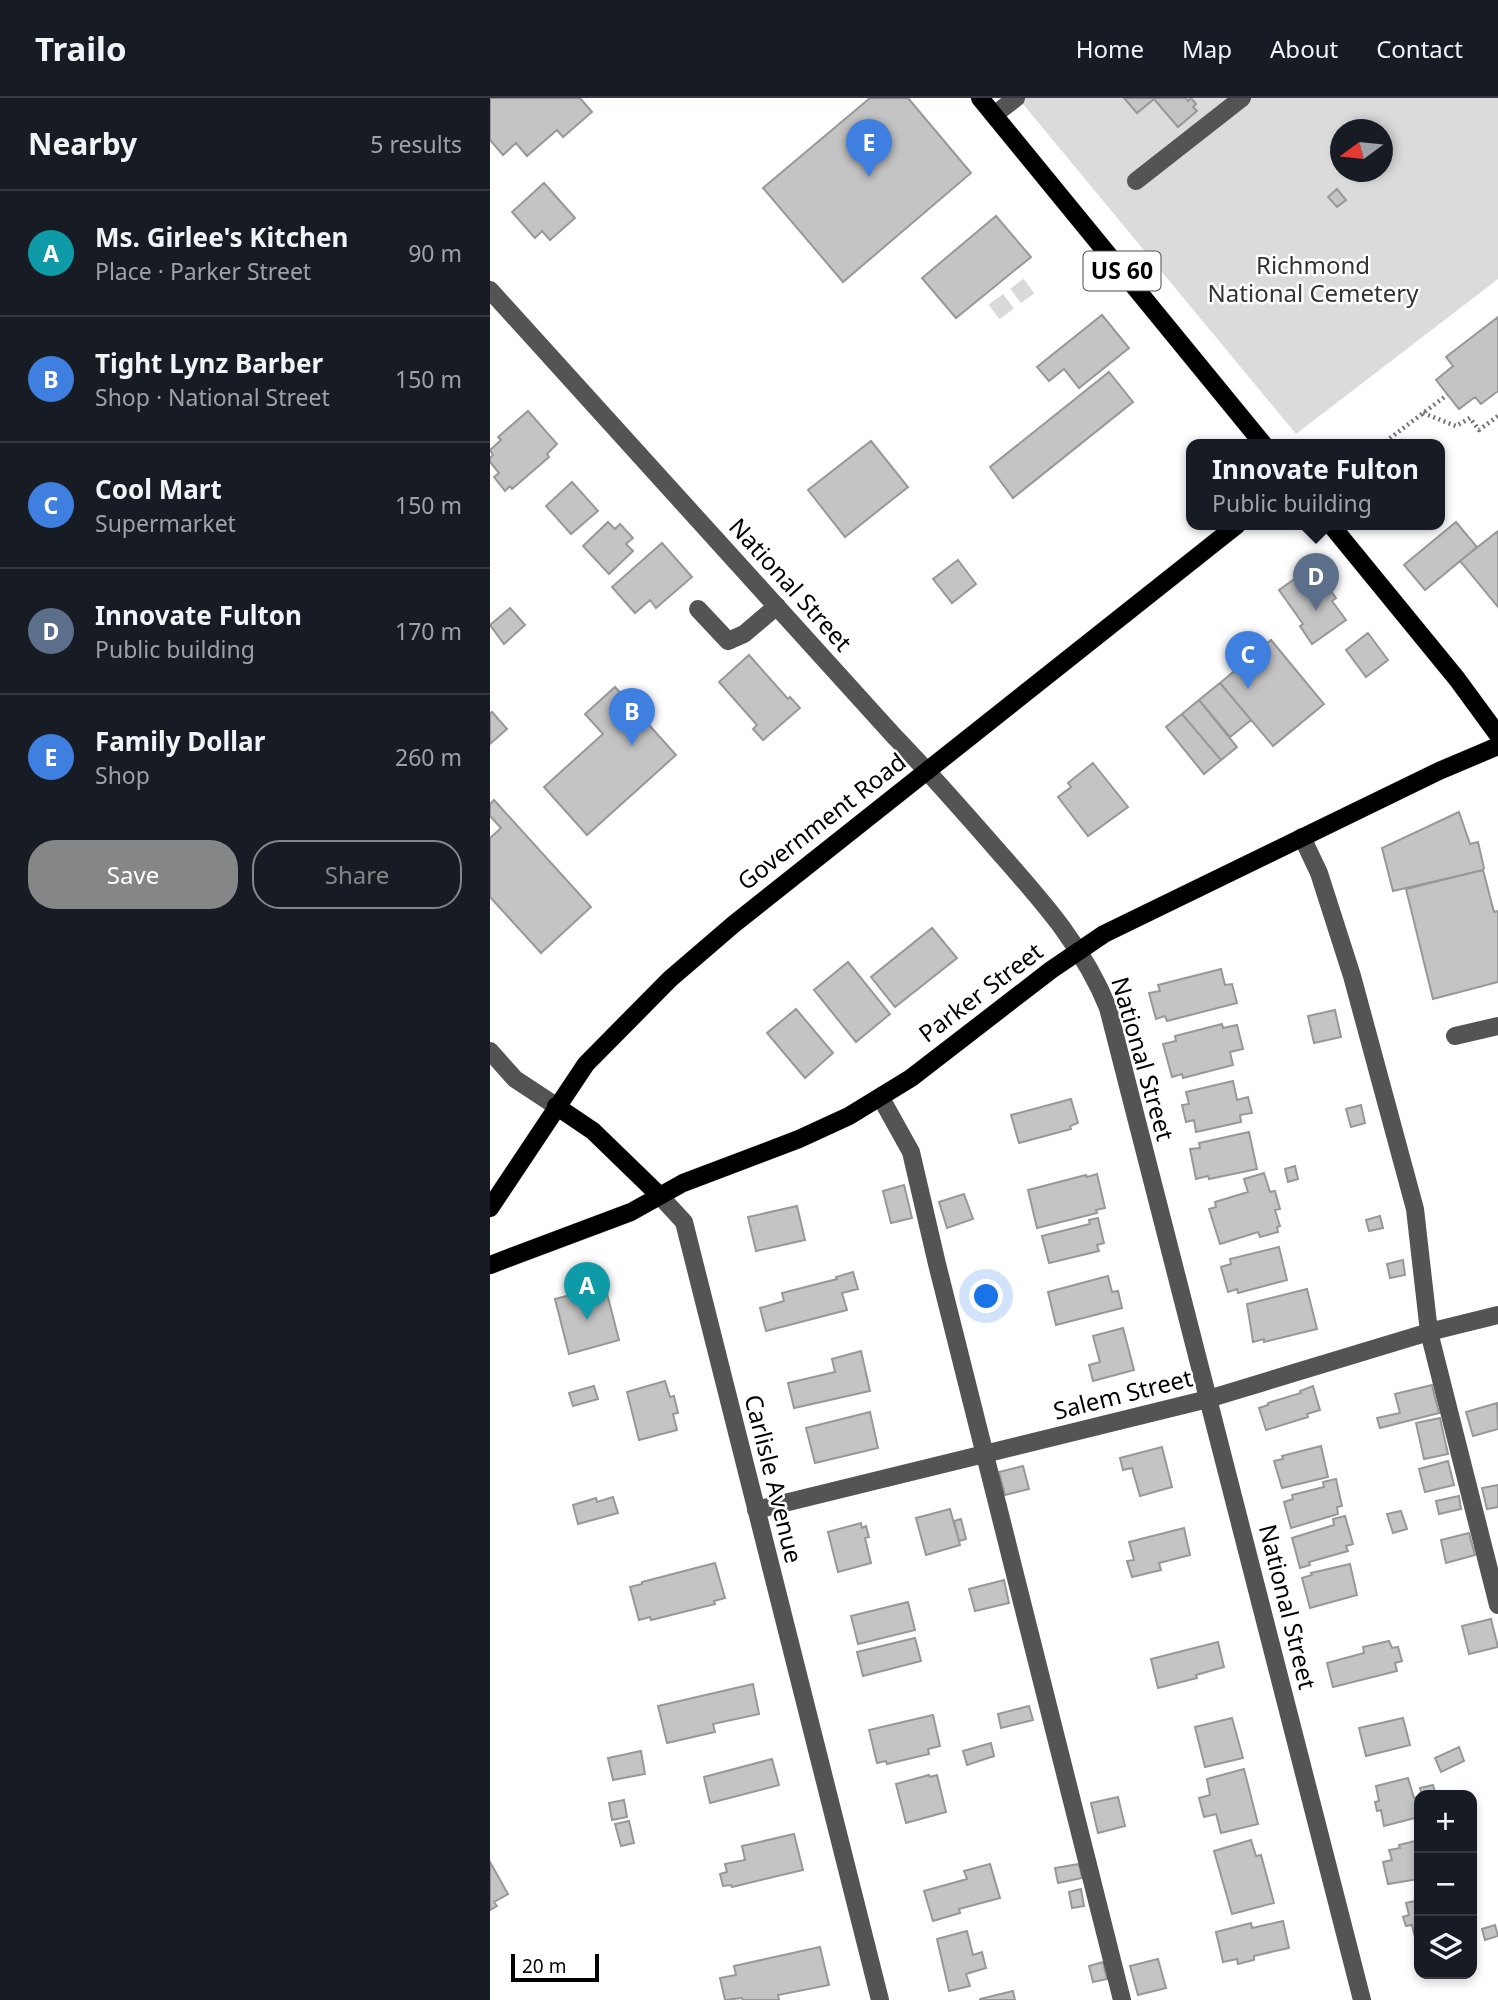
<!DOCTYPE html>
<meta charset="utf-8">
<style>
body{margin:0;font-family:"Noto Sans",sans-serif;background:#242831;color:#f1f3f6}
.controls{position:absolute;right:21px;bottom:21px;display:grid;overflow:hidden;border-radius:14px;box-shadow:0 4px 10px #0003}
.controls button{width:63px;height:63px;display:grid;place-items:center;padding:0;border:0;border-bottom:2px solid #363941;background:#171b24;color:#f1f3f6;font:35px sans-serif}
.compass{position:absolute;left:840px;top:21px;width:63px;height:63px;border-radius:50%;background:#171b24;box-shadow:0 4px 10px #0003;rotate:255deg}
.scale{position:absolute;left:21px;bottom:18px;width:88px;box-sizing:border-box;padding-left:7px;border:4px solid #000;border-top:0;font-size:19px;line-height:24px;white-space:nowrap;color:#000;-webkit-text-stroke:5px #fff;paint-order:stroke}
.you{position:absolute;left:497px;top:1199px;width:24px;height:24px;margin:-18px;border:5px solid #fff;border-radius:50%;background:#1a73e8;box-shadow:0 0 0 10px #1a73e833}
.badge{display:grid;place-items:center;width:46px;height:46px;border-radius:50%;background:#858687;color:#fff;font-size:23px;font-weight:700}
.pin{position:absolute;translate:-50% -58px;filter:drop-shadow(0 2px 4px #0008)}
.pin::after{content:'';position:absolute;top:37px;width:24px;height:21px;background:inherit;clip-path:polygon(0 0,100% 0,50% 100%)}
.popup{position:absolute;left:696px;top:341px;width:259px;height:91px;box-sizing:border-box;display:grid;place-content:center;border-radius:14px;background:#171b24;filter:drop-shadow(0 2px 5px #0005);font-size:23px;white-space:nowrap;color:#9ea1a6}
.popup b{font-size:26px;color:#f1f3f6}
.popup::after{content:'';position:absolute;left:50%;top:100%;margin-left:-14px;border:14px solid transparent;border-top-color:#171b24}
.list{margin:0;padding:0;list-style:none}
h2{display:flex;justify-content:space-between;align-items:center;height:91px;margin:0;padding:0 28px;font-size:30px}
h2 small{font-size:23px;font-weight:400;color:#9ea1a6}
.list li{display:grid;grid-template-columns:46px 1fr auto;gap:21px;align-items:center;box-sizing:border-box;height:126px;padding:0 28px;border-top:2px solid #363941}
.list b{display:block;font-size:26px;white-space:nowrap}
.list p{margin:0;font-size:23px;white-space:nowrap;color:#9ea1a6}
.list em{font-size:23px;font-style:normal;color:#9ea1a6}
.actions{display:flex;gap:14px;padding:21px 28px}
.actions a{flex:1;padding:16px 0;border:2px solid #858687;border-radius:28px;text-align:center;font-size:24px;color:#858687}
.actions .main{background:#858687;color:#fff}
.icon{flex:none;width:38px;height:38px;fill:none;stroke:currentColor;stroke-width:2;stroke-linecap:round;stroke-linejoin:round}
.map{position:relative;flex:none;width:1008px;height:1902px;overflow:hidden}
header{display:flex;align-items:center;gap:42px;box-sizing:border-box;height:98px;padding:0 35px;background:#171b24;border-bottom:2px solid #363941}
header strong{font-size:33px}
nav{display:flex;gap:38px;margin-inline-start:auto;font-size:24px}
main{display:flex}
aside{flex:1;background:#171b24}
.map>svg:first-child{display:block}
.green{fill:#dbdbdb;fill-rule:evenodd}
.building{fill:#c4c4c4;stroke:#989898;stroke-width:2}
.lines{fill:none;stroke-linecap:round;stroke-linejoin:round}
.minor-tunnel{stroke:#d9d9d9;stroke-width:18;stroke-dasharray:18 9;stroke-linecap:butt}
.major-casing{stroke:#dbdbdb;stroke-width:19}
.path{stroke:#767676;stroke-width:4.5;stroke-dasharray:2 3.5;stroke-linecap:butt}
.minor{stroke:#545454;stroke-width:18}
.major{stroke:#000;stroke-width:18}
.labels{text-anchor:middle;stroke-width:5;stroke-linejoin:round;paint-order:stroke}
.shield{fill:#fff;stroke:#4c4c4c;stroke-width:2}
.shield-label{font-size:23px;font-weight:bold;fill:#000}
.park-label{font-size:24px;fill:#323232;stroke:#fff}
.street-label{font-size:24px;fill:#000;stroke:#fff}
</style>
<header>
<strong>Trailo</strong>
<nav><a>Home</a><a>Map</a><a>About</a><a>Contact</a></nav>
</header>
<main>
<aside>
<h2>Nearby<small>5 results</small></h2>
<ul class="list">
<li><span class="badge" style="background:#0f9aa8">A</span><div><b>Ms. Girlee's Kitchen</b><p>Place · Parker Street</p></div><em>90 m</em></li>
<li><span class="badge" style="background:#3f7fe0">B</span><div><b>Tight Lynz Barber</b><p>Shop · National Street</p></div><em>150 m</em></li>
<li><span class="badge" style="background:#3f7fe0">C</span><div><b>Cool Mart</b><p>Supermarket</p></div><em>150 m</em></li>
<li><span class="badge" style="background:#5c6f8a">D</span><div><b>Innovate Fulton</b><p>Public building</p></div><em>170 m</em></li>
<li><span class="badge" style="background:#3f7fe0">E</span><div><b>Family Dollar</b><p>Shop</p></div><em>260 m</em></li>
</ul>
<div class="actions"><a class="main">Save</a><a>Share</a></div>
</aside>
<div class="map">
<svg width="1008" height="1902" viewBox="0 0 1008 1902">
<rect width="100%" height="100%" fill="#fff"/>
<path class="green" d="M528 0H1008V181L806 336ZM850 32H892V74H850Z"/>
<path class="building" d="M0 0H90L102 14 73 39 67 32 37 58 26 45 13 57 0 42Z
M380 0H418L481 75 353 184 273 90Z
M634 0H696L698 3 701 0 706 6 703 9 707 13 688 29 664 1 647 15Z
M54 85 85 120 60 142 52 133 45 140 22 114Z
M847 91 856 102 847 109 838 99Z
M506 118 541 159 466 220 432 180Z
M612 217 639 250 589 290 574 271 559 283 547 269Z
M1008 219V293L991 306 985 299 969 311 946 282 963 268 956 259Z
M619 274 643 304 523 400 500 369Z
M38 313 67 346 57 356 59 359 22 391 20 388 15 393 4 379 9 375 0 364V360L3 357 0 352 11 342 8 339Z
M381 343 418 389 355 439 318 392Z
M82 384 108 413 81 436 56 408Z
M118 424 125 431 130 426 143 440 136 446 143 453 119 476 93 448Z
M966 424 987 449 935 492 914 467Z
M1008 433V509L970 463Z
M172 445 202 479 166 510 160 502 145 515 122 489Z
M468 462 486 486 462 505 443 481Z
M823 468 846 500 842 503 856 522 822 546 810 528 813 526 789 492Z
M20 510 35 527 14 546 0 527Z
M878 535 898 562 876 579 856 552Z
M781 542 834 606 783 648 730 585Z
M259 557 298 601 300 599 310 610 273 642 263 631 267 627 229 584Z
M730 585 761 622 740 639 709 602Z
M125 589 186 657 97 737 54 689 113 636 95 616Z
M709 602 747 649 731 662 692 616Z
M2 614 17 631 0 646V616Z
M692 616 731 662 714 676 676 629Z
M603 665 638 709 598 738 568 699 581 689 578 685Z
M4 702 101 809 51 855 0 799V740L11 730 0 718V706Z
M969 714 980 746 988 744 994 770 993 772 903 793 892 750Z
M993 772 1004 814 1008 813V884L943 901 916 791Z
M442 830 467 860 405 909 381 879Z
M358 864 400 916 366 944 324 892Z
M731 871 735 887 742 886 747 905 677 923 675 918 666 921 659 895 670 893 668 887Z
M306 911 343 955 315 980 277 935Z
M845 912 851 939 824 945 818 918Z
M732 926 733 930 747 927 753 951 740 954 743 967 693 980 692 976 682 979 673 946 686 943 685 938Z
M743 983 747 1002 758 999 762 1015 750 1017 751 1024 706 1034 704 1022 696 1024 692 1007 699 1006 696 994Z
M581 1001 588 1025 580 1028 581 1031 529 1045 521 1017Z
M871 1007 875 1025 861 1029 856 1011Z
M759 1034 767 1071 719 1081 718 1078 706 1081 700 1051 710 1050 709 1045Z
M805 1068 808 1081 798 1084 795 1071Z
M774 1075 780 1094 785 1093 790 1111 785 1112 790 1128 787 1129 788 1134 770 1139 768 1134 730 1146 719 1111 726 1109 725 1104 758 1094 754 1081Z
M607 1076 615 1110 606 1112 607 1115 547 1130 538 1092 596 1077 597 1079Z
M414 1087 422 1120 401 1125 393 1093Z
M474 1096 483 1121 457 1130 449 1104Z
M307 1108 315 1142 266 1153 258 1119Z
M890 1118 893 1130 879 1133 876 1122Z
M608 1120 614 1145 607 1147 609 1153 559 1165 552 1138 600 1126 599 1122Z
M789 1149 797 1182 748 1195 747 1191 738 1194 731 1169 741 1166 740 1161Z
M913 1162 915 1177 900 1180 897 1166Z
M363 1174 368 1191 352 1195 357 1212 276 1233 270 1210 294 1203 292 1195 347 1181 346 1179Z
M618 1178 622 1194 628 1193 632 1210 566 1227 558 1194Z
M115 1188 129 1242 79 1256 65 1201Z
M817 1191 827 1231 774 1244V1241L763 1244 757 1206Z
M633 1230 644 1272 603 1283 599 1267 610 1264 603 1238Z
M371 1253 380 1293 304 1310 298 1285 345 1274 342 1261Z
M175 1283 180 1299 184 1298 188 1315 183 1316 187 1332 149 1342 137 1294Z
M942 1287 949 1315 890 1330 887 1320 910 1315 905 1296Z
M104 1288 108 1301 83 1308 79 1295Z
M823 1288 830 1312 817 1316 818 1319 776 1332 769 1310 778 1307V1305L811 1295 810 1293Z
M1007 1305 1008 1331 983 1338 976 1314Z
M380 1314 388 1350 325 1365 316 1330Z
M950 1320 958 1356 934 1361 926 1325Z
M831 1348 838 1379 792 1390 784 1363 793 1361 792 1358Z
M672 1349 682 1389 650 1398 642 1370 633 1372 630 1360Z
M958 1363 964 1387 935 1394 929 1371Z
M533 1368 539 1391 515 1397 509 1374Z
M846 1381 852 1408 847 1409 848 1416 801 1430 794 1404 803 1401 802 1397 834 1389 833 1384Z
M1008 1387V1409L997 1411 992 1390Z
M969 1398 971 1411 949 1416 946 1403Z
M123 1399 128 1415 88 1426 83 1407 106 1400 107 1404Z
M460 1411 470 1447 436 1457 426 1420Z
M911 1413 917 1431 903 1435 897 1416Z
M855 1418 863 1446 856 1448 858 1453 819 1464 820 1467 810 1470 802 1440 844 1427 843 1421Z
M471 1421 476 1441 469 1443 464 1423Z
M371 1425 372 1430 376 1428 379 1439 375 1440 381 1465 348 1474 338 1434Z
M694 1430 700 1457 669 1465 671 1472 642 1479 637 1463 644 1462 639 1444Z
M979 1435 985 1457 956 1465 951 1442Z
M225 1465 235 1500 224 1503 225 1506 161 1522 160 1519 149 1522 140 1489 152 1486V1484Z
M860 1466 867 1497 820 1510 812 1480 822 1477 821 1475Z
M514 1482 519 1505 485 1513 479 1491Z
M418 1504 425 1532 368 1546 361 1518Z
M1001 1521 1008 1549 979 1556 972 1528Z
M425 1540 431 1563 373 1578 367 1554Z
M899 1543 902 1550 908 1549 912 1563 905 1565 907 1573 843 1589 837 1565 874 1555 873 1549Z
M728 1544 734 1569 706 1577 707 1580 668 1590 661 1561Z
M263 1586 269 1616 223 1626 225 1634 177 1645 168 1608Z
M539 1608 543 1622 511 1630 508 1616Z
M443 1617 450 1648 438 1651 439 1656 397 1666 396 1663 387 1665 379 1632Z
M742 1620 753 1660 715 1669 705 1629Z
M913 1620 920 1647 876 1658 869 1630Z
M501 1645 504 1658 477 1667 473 1653Z
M969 1649 974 1663 951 1674 945 1660Z
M151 1653 155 1676 123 1682 118 1660Z
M282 1661 289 1687 220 1705 214 1679Z
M754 1671 768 1726 731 1735 726 1716 714 1719 709 1700 720 1697 717 1681Z
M439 1677 440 1679 447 1677 456 1714 416 1725 406 1686Z
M918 1680 924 1700 929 1699V1719L894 1728 891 1712 887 1713 885 1704 889 1703 886 1688Z
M943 1687 946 1697H932L930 1690Z
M628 1699 635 1728 608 1735 601 1705Z
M134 1702 137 1719 122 1722 119 1705Z
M139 1723 144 1745 131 1748 125 1726Z
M304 1736 313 1772 242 1789 241 1787 233 1788 230 1776 237 1774 235 1766 255 1762 252 1748Z
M761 1742 766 1758 771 1757 784 1805 742 1816 724 1753Z
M929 1742V1781L898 1786 893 1764 902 1762 899 1752 910 1750 909 1747Z
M0 1764 18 1796 4 1804 7 1808 0 1812Z
M500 1766 510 1800 469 1811 470 1815 443 1823 434 1793 477 1781 474 1773Z
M589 1766 592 1780 568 1785 565 1770Z
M591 1791 594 1808 582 1810 579 1794Z
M929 1802V1843L926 1844 922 1827 916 1828 913 1819 919 1817 916 1805Z
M793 1823 799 1850 764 1858V1862L748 1866 747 1861 733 1864 726 1834 761 1825 762 1830Z
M1005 1827 1008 1838 995 1842 992 1831Z
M477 1833 483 1857 492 1854 496 1870 476 1876 480 1888 459 1893 447 1841Z
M330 1849 339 1887 288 1897 289 1902H253L252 1900 235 1902 230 1880 246 1877 244 1868Z
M668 1861 676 1890 648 1897 640 1868Z
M613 1864 617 1881 603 1884 599 1868Z
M523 1893 525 1902H490V1901Z"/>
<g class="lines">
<path class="minor-tunnel" d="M504 214 539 188"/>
<g class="major-casing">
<path id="major" d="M490 0 774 347
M841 427 967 581 1008 637
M66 1008 103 1033 170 1098
M0 1110 96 966 180 881 244 826 747 427
M0 1167 141 1114 193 1085 309 1041 359 1018 421 980 561 872 614 836 949 673 1008 648"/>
</g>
<path class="path" d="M933 315 966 328 980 320 989 332 1008 318
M891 347 957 297"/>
<path class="minor" d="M504 17 526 0
M646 83 752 0
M0 192 404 638C440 675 474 714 508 753 551 802 594 849 618 910L872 1902
M208 511 238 543 254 536 287 508
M812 739 829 775 862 878 925 1111 939 1234 1008 1507
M965 938 1008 928
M0 953 25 981 66 1008
M391 1000 421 1054 447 1166 632 1902
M170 1098 194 1124 390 1902
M266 1412 718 1301 939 1234 1008 1217"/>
<use href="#major" class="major"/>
</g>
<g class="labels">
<rect class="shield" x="593.5" y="153.5" width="77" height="39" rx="5"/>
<g class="shield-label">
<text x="632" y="181">US 60</text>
</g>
<g class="park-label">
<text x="823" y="176">Richmond<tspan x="823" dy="28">National Cemetery</tspan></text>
</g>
<g class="street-label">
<text transform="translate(300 487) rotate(48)" y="8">National Street</text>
<text transform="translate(332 724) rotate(-38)" y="8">Government Road</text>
<text transform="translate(491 895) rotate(-37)" y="8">Parker Street</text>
<text transform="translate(652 961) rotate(74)" y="8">National Street</text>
<text transform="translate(633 1297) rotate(-14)" y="8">Salem Street</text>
<text transform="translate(283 1381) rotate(76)" y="8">Carlisle Avenue</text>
<text transform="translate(797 1509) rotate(76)" y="8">National Street</text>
</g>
</g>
</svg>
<div class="controls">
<button>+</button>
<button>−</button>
<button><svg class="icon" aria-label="layers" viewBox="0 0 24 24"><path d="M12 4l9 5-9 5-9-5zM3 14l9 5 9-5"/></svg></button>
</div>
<svg class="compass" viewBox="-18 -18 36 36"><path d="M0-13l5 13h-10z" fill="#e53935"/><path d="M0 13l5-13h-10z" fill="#9ea1a6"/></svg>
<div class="scale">20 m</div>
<div class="you"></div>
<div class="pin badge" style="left:97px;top:1222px;background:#0f9aa8">A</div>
<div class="pin badge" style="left:142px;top:648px;background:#3f7fe0">B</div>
<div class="pin badge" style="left:758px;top:591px;background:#3f7fe0">C</div>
<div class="pin badge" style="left:826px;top:513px;background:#5c6f8a">D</div>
<div class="popup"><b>Innovate Fulton</b>Public building</div>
<div class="pin badge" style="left:379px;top:79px;background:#3f7fe0">E</div>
</div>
</main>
